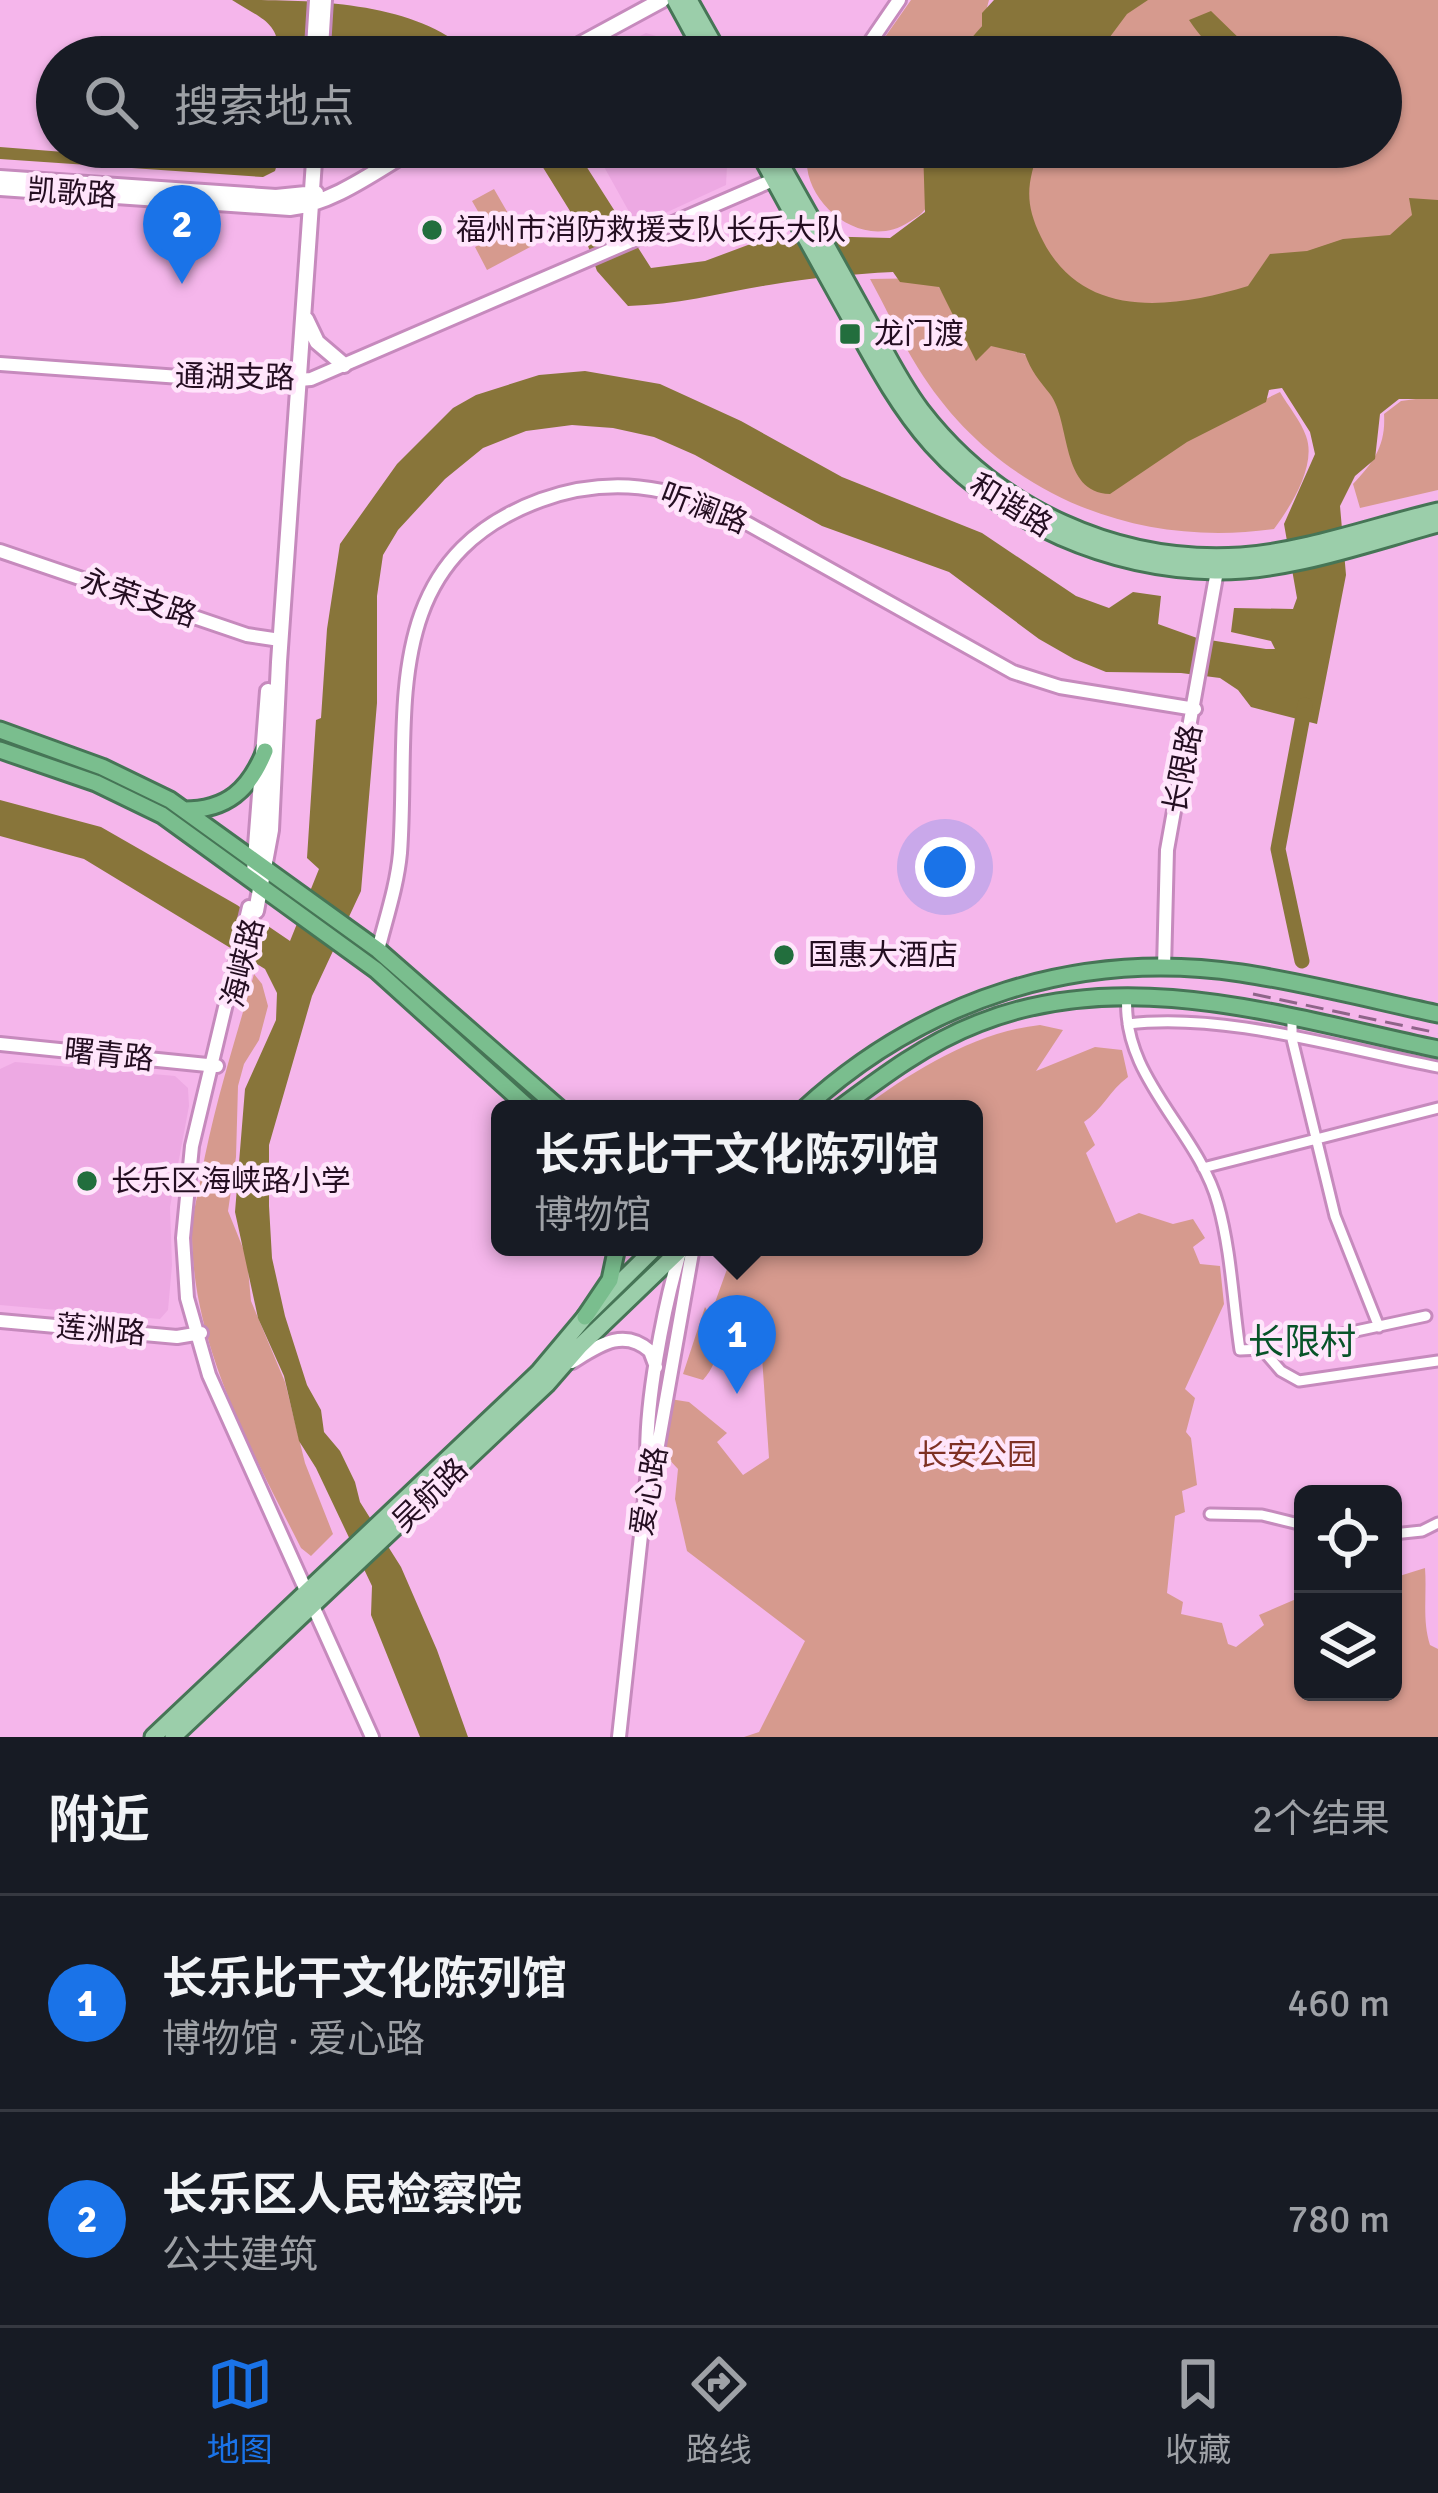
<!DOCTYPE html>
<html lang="zh">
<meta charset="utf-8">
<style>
body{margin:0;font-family:Signika,"Noto Sans SC",sans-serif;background:#242831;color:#f1f3f6}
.controls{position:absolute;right:36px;bottom:36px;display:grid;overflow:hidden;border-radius:18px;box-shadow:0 3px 9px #0004}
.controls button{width:108px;height:108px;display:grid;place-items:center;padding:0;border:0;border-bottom:3px solid #363941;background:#171b24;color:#f1f3f6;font:60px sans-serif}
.you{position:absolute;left:945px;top:867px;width:42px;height:42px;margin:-30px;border:9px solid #fff;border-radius:50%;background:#1a73e8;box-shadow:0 0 0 18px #1a73e833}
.badge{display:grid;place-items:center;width:78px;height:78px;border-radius:50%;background:#1a73e8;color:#fff;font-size:39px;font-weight:700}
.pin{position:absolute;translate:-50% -99px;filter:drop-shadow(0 3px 6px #0008)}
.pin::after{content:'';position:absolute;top:63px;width:42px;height:36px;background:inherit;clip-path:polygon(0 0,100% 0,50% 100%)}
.popup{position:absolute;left:491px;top:1100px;width:492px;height:156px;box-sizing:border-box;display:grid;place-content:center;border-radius:18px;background:#171b24;filter:drop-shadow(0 3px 9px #0005);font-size:39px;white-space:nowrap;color:#9ea1a6}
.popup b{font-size:45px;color:#f1f3f6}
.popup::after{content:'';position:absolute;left:50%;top:100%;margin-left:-24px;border:24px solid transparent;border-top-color:#171b24}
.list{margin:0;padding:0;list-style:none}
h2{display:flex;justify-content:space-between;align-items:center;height:156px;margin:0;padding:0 48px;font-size:51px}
h2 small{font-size:39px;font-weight:400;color:#9ea1a6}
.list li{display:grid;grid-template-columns:78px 1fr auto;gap:36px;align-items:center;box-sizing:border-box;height:216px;padding:0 48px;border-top:3px solid #363941}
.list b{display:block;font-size:45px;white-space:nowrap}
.list p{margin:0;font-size:39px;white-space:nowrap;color:#9ea1a6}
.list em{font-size:39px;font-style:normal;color:#9ea1a6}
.icon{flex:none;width:66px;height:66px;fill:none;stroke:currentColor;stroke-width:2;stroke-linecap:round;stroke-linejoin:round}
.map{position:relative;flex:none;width:1438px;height:1737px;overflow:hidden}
.search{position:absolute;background:#171b24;box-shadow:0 3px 9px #0004;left:36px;right:36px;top:36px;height:132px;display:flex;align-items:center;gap:30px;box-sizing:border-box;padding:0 42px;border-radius:66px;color:#9ea1a6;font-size:45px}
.sheet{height:588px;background:#171b24}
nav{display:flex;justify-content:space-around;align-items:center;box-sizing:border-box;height:168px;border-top:3px solid #363941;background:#171b24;font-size:33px;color:#9ea1a6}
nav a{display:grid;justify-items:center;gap:6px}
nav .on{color:#1a73e8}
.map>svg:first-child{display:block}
.built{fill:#eda9e3}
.green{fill:#d69a8e}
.water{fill:#88753a}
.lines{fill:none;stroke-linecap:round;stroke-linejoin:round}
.river{stroke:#88753a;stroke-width:15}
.minor-casing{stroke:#c68abd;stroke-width:15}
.tertiary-casing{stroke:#c68abd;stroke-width:18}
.secondary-casing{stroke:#c68abd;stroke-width:20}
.primary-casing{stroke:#467556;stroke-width:21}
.trunk-casing{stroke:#467556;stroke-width:21}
.minor{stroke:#fff;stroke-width:9}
.tertiary{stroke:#fff;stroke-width:12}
.secondary{stroke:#fff;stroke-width:14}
.primary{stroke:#9bceaa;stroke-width:15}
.trunk{stroke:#7abe8e;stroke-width:15}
.rail{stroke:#8f6489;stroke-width:3;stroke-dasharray:18 9;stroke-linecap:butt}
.poi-dot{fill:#226e3d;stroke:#ffe5fb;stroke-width:4.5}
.labels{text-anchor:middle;stroke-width:9;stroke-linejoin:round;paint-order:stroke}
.street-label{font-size:30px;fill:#240e21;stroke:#ffe5fb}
.poi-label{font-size:30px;fill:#240e21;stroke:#ffe5fb;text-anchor:start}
.park-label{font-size:30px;fill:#7e3023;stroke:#ffe5fb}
.quarter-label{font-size:36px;fill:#085429;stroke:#ffe5fb}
</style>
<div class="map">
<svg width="1438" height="1737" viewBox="0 0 1438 1737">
<rect width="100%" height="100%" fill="#f5b6eb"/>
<path class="built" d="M646 33 673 41 682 57H598Z
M593 147H728L726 185 637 226Z
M15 1062 175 1076 188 1088 189 1106 170 1207 172 1265 168 1310 160 1319 0 1305V1069Z"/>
<path class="green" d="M911 0H989L982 26 959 57H871Z
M1127 0H1438V221L1201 320 1093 316 1016 226 1032 147H1381V57H1070Z
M809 147H933C932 164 934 187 928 203 925 213 917 217 909 222 859 255 794 195 809 147Z
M494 189 513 222 491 234 472 201Z
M520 223 532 246 487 270 475 247Z
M933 278 967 332 1031 357 1241 411 1280 392C1288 406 1301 421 1306 436 1317 465 1291 506 1274 529 1132 549 995 492 918 368 900 339 886 308 870 279Z
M1438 396V490L1360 508 1353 484C1374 462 1386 445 1384 414L1401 401Z
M254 974 262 984 268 1006 259 1040 244 1064 238 1086 236 1157 228 1211 247 1258 251 1301 285 1382 305 1463 333 1534 311 1556 301 1548C252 1451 191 1344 192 1231 192 1214 198 1195 201 1177 213 1109 235 1041 254 974Z
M1040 1025 1063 1030 1036 1071 1095 1047 1122 1050 1128 1077C1110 1090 1102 1110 1084 1122L1095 1145 1086 1153 1116 1223 1139 1213 1173 1224 1193 1219 1205 1238 1193 1247 1200 1264 1220 1266 1224 1304 1185 1389 1195 1398 1186 1432 1191 1438 1197 1485 1182 1491 1185 1512 1175 1516 1167 1593 1183 1602 1181 1614 1222 1623 1228 1644 1236 1647 1264 1625 1259 1615 1303 1596V1692H1393V1578L1425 1568C1427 1595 1422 1620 1430 1645L1438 1649V1737H744L759 1732 805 1641 687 1551 675 1499 678 1469 664 1454 670 1399 689 1402 727 1433 717 1442 743 1475 769 1458 762 1357 754 1345 728 1348 713 1308 735 1247H974V1109H862C912 1071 976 1032 1040 1025Z
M705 1307C721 1333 723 1357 703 1380L683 1374Z"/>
<path class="water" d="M232 0C309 0 419 0 474 57H415L350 41 293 38 291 57H278C281 21 259 18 232 0Z
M994 0H1148L1127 14 1095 57H955L982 26V13Z
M1211 11 1246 45 1275 51 1280 57C1232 57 1218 63 1189 20Z
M0 147 256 167 269 163 270 147H282L275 171 263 177 0 159Z
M517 147H574L651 268 705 261 775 235 890 238 925 212 923 147H1040C1027 183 1024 202 1041 237 1081 321 1172 309 1248 286L1270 254 1307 251 1343 239 1390 235 1412 215 1409 198 1438 200V399H1399L1380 414 1375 459 1355 476 1340 506 1346 575 1317 724 1251 707 1238 690 1220 678 1181 673 1106 672 1074 659 1039 639 949 572 822 526 695 455 654 437 613 428 572 425 526 431 483 448 445 479 398 530 383 555 377 596V703L361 891 312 996 269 1145V1206L272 1258 285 1316 307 1385 321 1410 324 1432 340 1451 355 1482 360 1502 401 1567 437 1650 468 1737H420L371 1615 372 1586 316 1468 299 1441 284 1376 258 1318 235 1212 245 1089 276 1020 277 993 265 969 84 859 0 836V800L101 827 237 905 290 941 319 869 307 858 316 720 321 718 327 629 340 544 397 464 453 408 476 395 539 375 585 371 660 384 741 421 842 477 982 533 1076 596 1109 608 1133 592 1161 596 1158 624 1197 638 1266 649H1275L1271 641 1231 632 1234 608 1293 609 1297 598 1284 524 1315 454 1310 432 1282 388 1269 390 1266 402 1187 442 1110 494C1060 493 1071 422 1050 394 1039 380 1031 371 1025 354L991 346 976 361 939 287 900 282 893 272C852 274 810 278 769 285 722 293 677 305 628 306L597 271 583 232 539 161Z"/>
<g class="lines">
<path class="river" d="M1302 961 1278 849 1305 705"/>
<g class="minor-casing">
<path id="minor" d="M1127 995C1120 1077 1198 1130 1218 1204 1231 1250 1233 1303 1240 1350L1262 1349 1281 1371 1299 1381 1438 1361
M1292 1019V1039L1335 1216 1379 1327
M1128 1024C1224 1012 1343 1049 1438 1067
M1203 1168 1438 1108
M1328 1337 1426 1316
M1210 1514 1262 1515 1303 1525
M1393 1534 1422 1531 1438 1523"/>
</g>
<g class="tertiary-casing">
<path id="tertiary" d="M313 47 316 0
M322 48 325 0
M860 57 899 0
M782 166 798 147
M0 364 263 383 311 379 773 180
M0 551 247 635 280 640
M249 907 192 1146 183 1238 187 1298 209 1375 372 1737
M378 950C386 918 397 886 400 853 410 714 375 561 541 500 608 476 671 485 734 516L1013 672 1060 687 1195 709
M1164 968 1167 850 1217 571
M0 1044 217 1066
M0 1321 177 1337 201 1333
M572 1362C598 1346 623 1327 650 1351L656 1367
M648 1470C643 1411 664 1306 681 1249
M619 1737 648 1471 657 1451 693 1247"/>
</g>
<g class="secondary-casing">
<path id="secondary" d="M312 57 313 47
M557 57 662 0
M0 178 276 197 316 193
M0 188 290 208C335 203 378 169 417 147
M306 319 317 342 344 365
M254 872 268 691
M256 911 271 830 279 662 315 147"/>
</g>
<g class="primary-casing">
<path id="primary" d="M675 0 706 57
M689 0 721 57
M756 147C788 206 820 264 853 323 876 365 899 408 932 445 1003 524 1110 569 1215 571 1289 572 1367 543 1438 524
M771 147C803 203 834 259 865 315 883 347 899 381 921 410 997 509 1117 564 1241 556 1307 551 1374 526 1438 511
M153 1737 538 1373 585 1317 656 1247
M173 1737 547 1384 580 1346 681 1249"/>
</g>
<g class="trunk-casing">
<path id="trunk" d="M0 730 102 767 170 800 378 950 560 1109
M0 750 96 783 162 815 376 970 530 1109
M184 810C227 810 249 790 265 751
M804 1109C924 999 1078 949 1241 973 1307 983 1373 1000 1438 1014
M839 1109C883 1076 927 1043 979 1023 1127 964 1289 1018 1438 1049
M680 1247H684
M585 1317 610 1280 617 1247"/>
</g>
<use href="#minor" class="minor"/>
<use href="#tertiary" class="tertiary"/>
<use href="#secondary" class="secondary"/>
<use href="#primary" class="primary"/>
<use href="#trunk" class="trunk"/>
<path class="rail" d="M1253 994 1438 1033"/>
</g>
<g class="poi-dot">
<circle cx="432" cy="230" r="12"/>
<rect x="838" y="322" width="24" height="24" rx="6"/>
<circle cx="784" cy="955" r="12"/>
<circle cx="87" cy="1181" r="12"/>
</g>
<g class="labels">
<g class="street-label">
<text transform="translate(72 193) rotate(4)" y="10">凯歌路</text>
<text transform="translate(235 377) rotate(1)" y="10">通湖支路</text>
<text transform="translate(1011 505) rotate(32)" y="10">和谐路</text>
<text transform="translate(704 508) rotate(21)" y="10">听澜路</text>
<text transform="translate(139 598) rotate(19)" y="10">永荣支路</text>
<text transform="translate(1183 769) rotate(-79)" y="10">长限路</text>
<text transform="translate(243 963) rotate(-76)" y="10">海峡路</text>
<text transform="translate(109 1055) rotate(6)" y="10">曙青路</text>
<text transform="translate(101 1330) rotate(5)" y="10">莲洲路</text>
<text transform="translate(649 1491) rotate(-80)" y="10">爱心路</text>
<text transform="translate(430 1495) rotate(-44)" y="10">吴航路</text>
</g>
<g class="poi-label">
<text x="456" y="240">福州市消防救援支队长乐大队</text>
<text x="874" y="344">龙门渡</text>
<text x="808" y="965">国惠大酒店</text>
<text x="111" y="1191">长乐区海峡路小学</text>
</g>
<g class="park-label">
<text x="977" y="1465">长安公园</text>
</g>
<g class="quarter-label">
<text x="1302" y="1354">长限村</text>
</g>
</g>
</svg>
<div class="controls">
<button><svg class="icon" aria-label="locate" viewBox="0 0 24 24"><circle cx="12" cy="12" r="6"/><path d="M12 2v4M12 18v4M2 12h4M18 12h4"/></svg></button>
<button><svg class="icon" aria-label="layers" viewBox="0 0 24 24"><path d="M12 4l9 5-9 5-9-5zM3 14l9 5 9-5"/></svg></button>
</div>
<div class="you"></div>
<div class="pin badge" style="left:737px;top:1394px">1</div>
<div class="popup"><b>长乐比干文化陈列馆</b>博物馆</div>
<div class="pin badge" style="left:182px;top:284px">2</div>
<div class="search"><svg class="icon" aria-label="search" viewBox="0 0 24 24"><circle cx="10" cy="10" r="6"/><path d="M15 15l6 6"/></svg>搜索地点</div>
</div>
<section class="sheet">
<h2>附近<small>2个结果</small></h2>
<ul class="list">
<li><span class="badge">1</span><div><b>长乐比干文化陈列馆</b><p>博物馆 · 爱心路</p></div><em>460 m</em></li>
<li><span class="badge">2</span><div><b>长乐区人民检察院</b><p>公共建筑</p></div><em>780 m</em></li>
</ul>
</section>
<nav>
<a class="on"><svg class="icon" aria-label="map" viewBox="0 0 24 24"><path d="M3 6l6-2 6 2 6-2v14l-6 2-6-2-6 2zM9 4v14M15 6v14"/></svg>地图</a>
<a><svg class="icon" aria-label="directions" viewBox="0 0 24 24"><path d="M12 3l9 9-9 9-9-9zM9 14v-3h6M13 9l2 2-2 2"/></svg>路线</a>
<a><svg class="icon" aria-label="saved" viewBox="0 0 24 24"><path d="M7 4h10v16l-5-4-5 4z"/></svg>收藏</a>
</nav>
